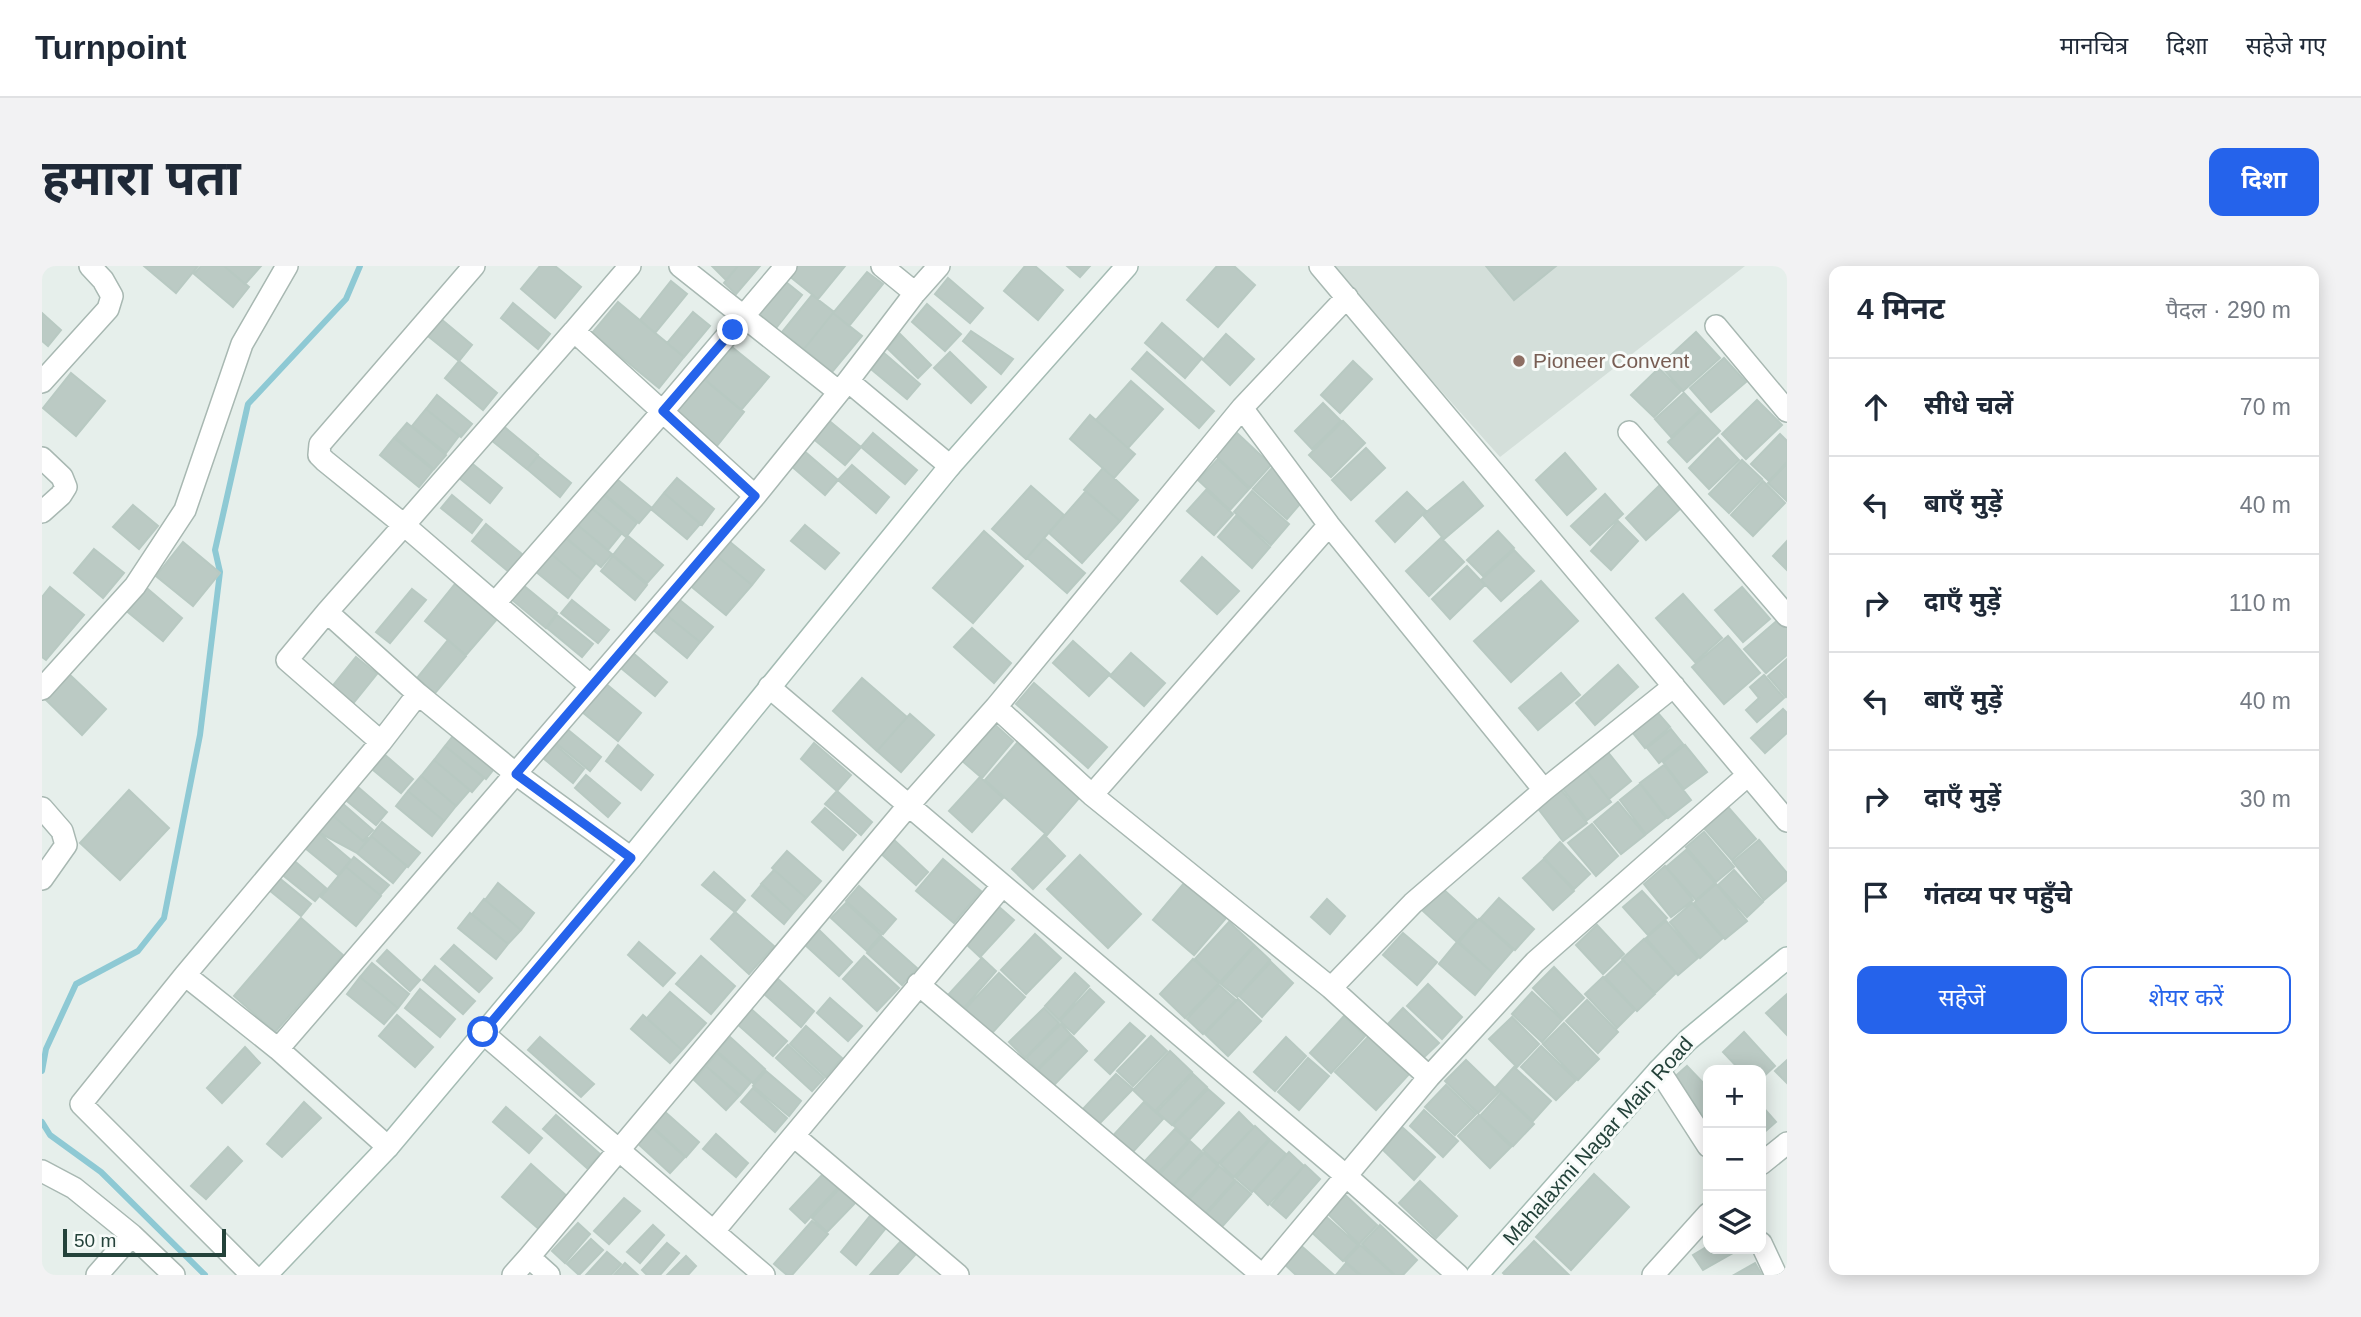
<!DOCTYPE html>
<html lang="hi">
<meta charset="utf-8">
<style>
body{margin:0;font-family:Arial,"Noto Sans Devanagari",sans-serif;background:#f2f2f3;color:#1f2937}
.controls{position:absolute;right:21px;bottom:21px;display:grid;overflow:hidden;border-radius:14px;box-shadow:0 4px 18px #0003}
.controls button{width:63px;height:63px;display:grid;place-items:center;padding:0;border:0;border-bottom:2px solid #e0e1e3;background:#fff;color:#1f2937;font:35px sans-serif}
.scale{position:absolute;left:21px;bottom:18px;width:163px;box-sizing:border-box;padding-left:7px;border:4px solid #24423a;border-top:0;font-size:19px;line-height:24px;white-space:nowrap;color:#24423a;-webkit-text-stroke:5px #f7fbf9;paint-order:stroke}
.stop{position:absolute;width:21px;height:21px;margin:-16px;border:5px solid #2563eb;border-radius:50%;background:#fff}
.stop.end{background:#2563eb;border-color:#fff;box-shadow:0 2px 7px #0008}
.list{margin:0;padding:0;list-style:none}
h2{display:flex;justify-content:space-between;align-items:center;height:91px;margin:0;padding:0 28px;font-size:30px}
h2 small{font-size:23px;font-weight:400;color:#747a83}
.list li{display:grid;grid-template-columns:46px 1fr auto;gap:21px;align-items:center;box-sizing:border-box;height:98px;padding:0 28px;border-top:2px solid #e0e1e3}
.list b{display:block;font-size:26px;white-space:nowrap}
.list em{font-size:23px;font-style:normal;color:#747a83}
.actions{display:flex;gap:14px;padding:21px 28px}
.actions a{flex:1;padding:16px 0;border:2px solid #2563eb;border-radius:14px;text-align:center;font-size:24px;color:#2563eb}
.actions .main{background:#2563eb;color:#fff}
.icon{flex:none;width:38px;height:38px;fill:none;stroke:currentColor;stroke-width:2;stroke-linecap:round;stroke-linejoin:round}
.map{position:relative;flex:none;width:1745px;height:1009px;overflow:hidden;border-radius:14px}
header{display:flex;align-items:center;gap:42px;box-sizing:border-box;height:98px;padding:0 35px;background:#fff;border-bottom:2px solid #e0e1e3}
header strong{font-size:33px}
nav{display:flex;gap:38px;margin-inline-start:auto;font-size:24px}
.intro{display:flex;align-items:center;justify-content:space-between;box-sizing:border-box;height:168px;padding:0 42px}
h1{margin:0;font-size:49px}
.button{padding:18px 32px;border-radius:14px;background:#2563eb;color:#fff;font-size:24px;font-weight:700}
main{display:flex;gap:42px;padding:0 42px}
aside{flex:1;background:#fff;border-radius:14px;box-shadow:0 4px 18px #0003}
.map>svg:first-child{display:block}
.built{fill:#d4dfda}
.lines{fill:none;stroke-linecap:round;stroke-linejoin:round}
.stream{stroke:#8ec9d4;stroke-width:6}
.building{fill:#bbcac4;stroke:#b8c9c2;stroke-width:2}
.street-casing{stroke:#a8b8b2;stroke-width:24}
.secondary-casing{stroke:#a4bbb3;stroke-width:24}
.street{stroke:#fff;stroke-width:21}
.secondary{stroke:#fff;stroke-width:21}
.route{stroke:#2563eb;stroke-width:9}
.education-dot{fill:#8d6e63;stroke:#f7fbf9;stroke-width:2.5}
.labels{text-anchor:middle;stroke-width:6;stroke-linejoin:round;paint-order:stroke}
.education-label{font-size:21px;fill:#785e54;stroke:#f7fbf9;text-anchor:start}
.street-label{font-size:21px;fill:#24423a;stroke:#f7fbf9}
</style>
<header>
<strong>Turnpoint</strong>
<nav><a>मानचित्र</a><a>दिशा</a><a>सहेजे गए</a></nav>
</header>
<div class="intro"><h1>हमारा पता</h1><a class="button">दिशा</a></div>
<main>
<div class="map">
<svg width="1745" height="1009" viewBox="0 0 1745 1009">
<rect width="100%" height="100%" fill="#e6efeb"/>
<path class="built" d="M1288 0H1703L1458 191Z"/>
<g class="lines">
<path class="stream" d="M0 805 4 783 34 718 96 685 122 652 158 469 178 306 173 284 206 138 304 33 318 0
M0 856 8 869 59 906 163 1009"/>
</g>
<path class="building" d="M102 0H156L134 27Z
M159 0H182L207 21 191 41 152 8Z
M182 0H219L203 18Z
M498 0H513L539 21 513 52 479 23Z
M670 0H696L684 14Z
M696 0H718L694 28 682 17Z
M753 0H803L776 33 746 9Z
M983 0H993L1021 24 996 54 962 25Z
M1025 0H1048L1038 11Z
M1175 0H1192L1213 19 1176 61 1145 34Z
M1444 0H1514L1472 34Z
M825 6 841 18 807 60 791 47Z
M739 12 760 29 734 62 712 44Z
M906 12 941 42 928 57 893 28Z
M629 15 645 28 613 67 598 54Z
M770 29 792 46 762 83 740 66Z
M576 36 642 91 617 122 550 67Z
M471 37 508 68 496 83 459 52Z
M885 38 919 68 903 85 870 56Z
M651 46 668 60 642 91 625 77Z
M0 47 19 64 6 80 0 75Z
M791 47 820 70 790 106 762 83Z
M399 53 430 79 417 95 386 70Z
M1120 57 1160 92 1143 112 1103 77Z
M929 65 971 93 959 108 921 75Z
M1654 66 1678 92 1641 125 1618 99Z
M858 68 889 99 876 112 845 82Z
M1184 68 1212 93 1188 119 1161 94Z
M690 81 727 111 699 144 663 114Z
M908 86 944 121 929 137 892 102Z
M1105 86 1172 145 1157 162 1090 103Z
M842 87 878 118 865 133 829 103Z
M1682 92 1704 116 1669 146 1648 122Z
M417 95 455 127 441 144 403 112Z
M1311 95 1330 113 1298 147 1279 129Z
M1617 102 1639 125 1612 151 1589 129Z
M29 107 63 135 34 170 1 142Z
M660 111 702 146 674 181 631 145Z
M1089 115 1121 143 1086 182 1054 154Z
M1642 127 1658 144 1629 171 1613 153Z
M395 129 430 158 419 171 384 143Z
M1715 134 1740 159 1704 193 1680 168Z
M1281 137 1299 155 1270 183 1253 165Z
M384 143 417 170 404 187 370 160Z
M1659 145 1678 165 1645 196 1626 176Z
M1048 149 1093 188 1072 212 1028 173Z
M785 153 819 181 803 199 769 171Z
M1301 155 1323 177 1289 211 1267 189Z
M365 157 404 189 392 203 353 171Z
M460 159 496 189 485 203 448 173Z
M831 167 875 204 863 218 819 181Z
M1195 167 1229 199 1208 222 1174 190Z
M1738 168 1745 175V196L1727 215 1709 198Z
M352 172 391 204 377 221 338 189Z
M1676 172 1697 194 1667 223 1647 202Z
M1324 182 1343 202 1309 234 1290 214Z
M761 184 796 214 783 229 748 199Z
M1523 187 1554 223 1525 249 1494 214Z
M496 190 529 217 518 231 485 203Z
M1176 193 1207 223 1188 244 1156 214Z
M1700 194 1720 213 1687 247 1667 228Z
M427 195 460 222 448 237 415 210Z
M1745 198V235L1726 217Z
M810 199 847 231 834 247 796 214Z
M1231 201 1264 231 1245 253 1211 223Z
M1061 202 1096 234 1078 255 1042 224Z
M570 209 610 242 597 257 558 224Z
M635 212 672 243 660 259 622 227Z
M1721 215 1743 237 1711 270 1689 249Z
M1421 216 1441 240 1402 273 1381 249Z
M1619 218 1640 241 1604 274 1584 252Z
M989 220 1022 249 984 293 950 263Z
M1164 224 1191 248 1172 269 1145 245Z
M557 225 595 257 584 271 546 239Z
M1044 225 1078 255 1040 297 1007 267Z
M1210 225 1247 258 1229 279 1192 246Z
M1365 226 1384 245 1353 276 1334 255Z
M622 227 658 258 645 273 609 243Z
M1563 228 1581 248 1548 279 1529 260Z
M410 229 440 254 430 267 399 242Z
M91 239 116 260 97 283 71 261Z
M546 239 580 267 566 284 532 256Z
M1194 250 1228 281 1210 302 1176 271Z
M1576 255 1596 275 1569 304 1549 285Z
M532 256 570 288 559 301 521 269Z
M444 258 481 289 467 306 430 275Z
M763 259 797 287 783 303 749 275Z
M942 265 981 300 931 357 891 322Z
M1456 265 1472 282 1441 310 1425 294Z
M521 270 554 297 540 314 507 286Z
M586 270 621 299 605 317 571 289Z
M1002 272 1043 307 1025 327 985 292Z
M1399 272 1422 296 1387 330 1364 305Z
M1745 275V304L1731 290Z
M141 276 178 307 151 340 114 310Z
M688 276 722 304 710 319 676 291Z
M52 283 82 307 61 332 32 307Z
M1472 284 1492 305 1459 335 1439 314Z
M507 286 540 314 526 332 492 304Z
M571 290 605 319 593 334 559 305Z
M675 290 710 319 684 349 650 321Z
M1160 291 1197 325 1175 348 1139 315Z
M1425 300 1443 319 1408 353 1390 333Z
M1499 315 1536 355 1469 416 1432 375Z
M100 318 140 352 121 375 81 342Z
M413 318 455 353 424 389 383 355Z
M481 319 515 347 504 362 469 333Z
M8 321 42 349 4 394 0 391V331Z
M1700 321 1728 353 1701 376 1673 344Z
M370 323 384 334 348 377 334 366Z
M1641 328 1680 372 1653 396 1614 352Z
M634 331 671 361 658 376 621 346Z
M530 334 567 364 556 377 519 347Z
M623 348 658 376 645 392 610 363Z
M515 349 551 378 540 391 505 362Z
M1738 352 1745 360V389L1724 407 1702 383Z
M930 362 969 397 952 417 912 381Z
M1686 370 1718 407 1682 438 1650 401Z
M406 374 424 390 393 427 375 412Z
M1031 375 1068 408 1047 430 1011 397Z
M591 387 625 416 613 430 579 402Z
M1089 387 1123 417 1102 440 1068 410Z
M314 391 335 408 309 440 288 423Z
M1745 393V430L1744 431 1726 410Z
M1576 399 1596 421 1553 459 1534 437Z
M1519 407 1538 429 1496 464 1477 442Z
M27 408 64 443 40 469 3 433Z
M1722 409 1742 432 1715 456 1704 444 1717 432 1708 421Z
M820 412 865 451 835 485 791 445Z
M563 417 599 447 576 475 539 445Z
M992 417 1065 481 1046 502 974 438Z
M1741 443 1745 447V467L1723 487 1709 472Z
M1615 446 1628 461 1603 482 1590 466Z
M868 448 892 469 859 506 835 485Z
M950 456 971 475 940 512 918 493Z
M525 463 559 491 548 505 514 477Z
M1629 463 1641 478 1617 497 1605 482Z
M415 465 456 498 444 513 403 480Z
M772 477 809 509 795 525 759 493Z
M975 477 1037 532 1005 569 943 514Z
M512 478 542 503 531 517 501 492Z
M576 479 611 509 599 524 564 495Z
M1643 479 1665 506 1642 523 1621 496Z
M403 480 442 512 430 526 392 494Z
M1561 480 1589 515 1567 533 1539 497Z
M342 488 371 513 359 527 330 503Z
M392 494 428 524 414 540 379 510Z
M1622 499 1649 534 1626 552 1598 517Z
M1541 501 1569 536 1545 554 1518 519Z
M544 509 578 537 566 551 533 522Z
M379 510 414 540 402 555 366 525Z
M938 511 961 532 930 566 907 545Z
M1598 518 1624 552 1604 568 1578 534Z
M316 521 345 546 334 559 305 535Z
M1517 521 1545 557 1521 575 1494 540Z
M87 524 127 562 78 614 38 577Z
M366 525 402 555 390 570 354 540Z
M795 525 830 556 819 569 783 538Z
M1576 536 1603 569 1579 588 1552 556Z
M300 537 331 564 321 575 290 549Z
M1686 541 1714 573 1690 594 1662 562Z
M783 542 814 569 801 584 770 556Z
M290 549 321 575 329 571 315 587 276 566Z
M340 556 378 587 366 601 329 570Z
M1550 558 1576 590 1554 610 1526 577Z
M270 561 309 594 296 609 257 577Z
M1662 566 1692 601 1674 616 1644 581Z
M1002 569 1023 590 991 623 970 603Z
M329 570 365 600 351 617 315 587Z
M850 572 886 606 874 619 837 586Z
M1717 574 1745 607V614L1722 634 1691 596Z
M1518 576 1548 608 1532 623 1502 592Z
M1644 584 1673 617 1654 634 1624 601Z
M745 585 779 615 764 632 730 602Z
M1038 589 1099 648 1066 682 1005 623Z
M312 591 347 619 338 629 304 601Z
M249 592 284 622 273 635 237 606Z
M901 593 939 625 912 657 874 625Z
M1502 593 1532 625 1511 644 1481 612Z
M1623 600 1651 634 1629 651 1602 618Z
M304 601 339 630 314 660 279 631Z
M732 604 764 632 751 647 719 618Z
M1692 604 1721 636 1705 651 1676 619Z
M672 606 703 634 693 646 660 619Z
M236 611 269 638 259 650 226 623Z
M1143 616 1184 652 1152 689 1111 654Z
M456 617 492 647 479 664 443 634Z
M720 618 751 647 742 658 710 630Z
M1674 618 1705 655 1683 673 1652 637Z
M817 620 854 653 841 668 804 635Z
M1401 623 1435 654 1415 676 1381 645Z
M1600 625 1625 652 1606 669 1581 641Z
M1457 632 1492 663 1473 684 1438 653Z
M442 633 479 664 466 678 430 648Z
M1285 633 1303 650 1288 668 1269 651Z
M804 637 839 669 825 685 789 652Z
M1650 637 1681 672 1658 692 1628 656Z
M956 640 972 654 938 691 923 677Z
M693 646 732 680 707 708 669 673Z
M428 647 466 678 454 693 416 662Z
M259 652 301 689 233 766 192 730Z
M1437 653 1471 684 1451 707 1417 676Z
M1624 655 1656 692 1636 709 1604 672Z
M1187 656 1212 679 1178 716 1153 693Z
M1555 659 1582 688 1561 708 1534 679Z
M776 663 810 696 797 710 762 678Z
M1361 667 1395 696 1375 719 1341 689Z
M993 668 1019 692 984 728 959 704Z
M840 671 875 702 860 719 825 687Z
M1602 673 1634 707 1613 727 1580 693Z
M597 676 633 707 621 720 586 689Z
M1415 676 1451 707 1433 729 1397 698Z
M412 679 450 712 437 726 399 693Z
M1213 680 1228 694 1195 731 1179 718Z
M345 684 378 714 368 725 335 695Z
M659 690 693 720 669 748 634 718Z
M822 690 857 722 835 745 801 713Z
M940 692 954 705 922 742 907 728Z
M1151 693 1177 717 1143 752 1118 728Z
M1581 694 1613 728 1595 745 1563 711Z
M1229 696 1251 717 1220 751 1197 730Z
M330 697 367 728 356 742 318 711Z
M393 700 433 735 421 748 381 714Z
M1512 701 1542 732 1521 753 1491 722Z
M957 707 983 731 950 767 923 743Z
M1033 707 1047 720 1017 754 1003 740Z
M318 711 356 742 342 758 305 728Z
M1561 711 1593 744 1575 762 1543 728Z
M736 713 772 745 759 761 722 728Z
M1386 718 1420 751 1400 773 1365 740Z
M1177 719 1194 734 1161 768 1145 753Z
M378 723 413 753 398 771 363 742Z
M1048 723 1062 736 1032 768 1018 755Z
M628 726 664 757 640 784 605 752Z
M1490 726 1520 754 1500 776 1470 748Z
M1745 728V769L1724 747Z
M788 732 820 760 806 775 775 747Z
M1196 733 1219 755 1186 790 1163 768Z
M1545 734 1576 766 1556 787 1524 755Z
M708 742 745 775 731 790 694 757Z
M1002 742 1017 757 983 792 967 776Z
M1361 742 1397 777 1379 794 1344 760Z
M355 749 391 781 373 801 337 770Z
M601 749 640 784 628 797 589 763Z
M1302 750 1323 770 1289 807 1268 787Z
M1470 751 1497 778 1475 801 1447 773Z
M1088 757 1103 770 1068 808 1053 794Z
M1522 757 1557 793 1536 814 1501 778Z
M1019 758 1029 769 995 803 984 792Z
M764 760 800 792 784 811 748 778Z
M1702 766 1733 800 1719 813V804H1698L1681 786Z
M1328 769 1368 807 1334 844 1293 806Z
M1030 770 1045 785 1011 820 996 804Z
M1109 770 1125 785 1091 820 1075 805Z
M498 771 552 818 539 831 486 784Z
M688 771 723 803 711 817 675 785Z
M1244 771 1264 790 1233 825 1212 806Z
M746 779 782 812 770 825 734 792Z
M1499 780 1534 814 1514 834 1479 801Z
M203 781 218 797 180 837 165 822Z
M1128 785 1150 806 1113 845 1091 824Z
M675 787 709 816 698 829 664 800Z
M1266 792 1287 810 1257 844 1236 826Z
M1424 794 1457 826 1436 847 1403 815Z
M1745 794V817L1733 805Z
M664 800 697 830 684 844 652 814Z
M1645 800 1666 822 1665 854 1629 814Z
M1472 801 1509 835 1491 855 1454 821Z
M724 805 759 835 747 850 711 820Z
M1074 808 1091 823 1057 858 1041 843Z
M1151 808 1165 821 1130 859 1115 846Z
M1404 819 1434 848 1413 869 1383 841Z
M711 822 745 852 733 866 699 836Z
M1166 823 1182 837 1147 874 1131 859Z
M1459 827 1492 858 1471 880 1438 850Z
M262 836 279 852 240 891 225 878Z
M1102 836 1121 853 1087 890 1068 873Z
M1719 839 1734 856 1719 869Z
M464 841 500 872 487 887 451 856Z
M1382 844 1416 875 1401 891 1368 860Z
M622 845 657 876 644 891 609 859Z
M1197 846 1212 861 1176 898 1161 884Z
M514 849 558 888 545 902 501 863Z
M1437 849 1469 881 1448 902 1416 870Z
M608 860 643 891 628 907 594 876Z
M1213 860 1227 873 1192 911 1178 898Z
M1360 861 1393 891 1372 914 1340 883Z
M1133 863 1146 875 1116 907 1103 895Z
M674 868 706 897 694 911 661 883Z
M1228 874 1244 888 1210 926 1194 912Z
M1148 875 1160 886 1130 920 1118 908Z
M186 881 200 895 164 933 149 920Z
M1247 886 1262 900 1226 939 1212 925Z
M1162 887 1176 900 1143 935 1129 922Z
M489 898 526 931 498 964 460 931Z
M1263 899 1278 913 1244 952 1229 939Z
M1177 900 1193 914 1160 951 1144 937Z
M782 907 797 920 763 957 748 943Z
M1552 908 1587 941 1529 1004 1494 971Z
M1194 915 1209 928 1177 964 1162 951Z
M1378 915 1415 950 1394 972 1357 937Z
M799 921 815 935 785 966 770 952Z
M1300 926 1335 959 1317 978 1282 944Z
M582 932 598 945 567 978 552 965Z
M1280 947 1316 979 1301 995 1266 963Z
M828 950 844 962 814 999 799 986Z
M770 955 786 968 750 1009H745L732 998Z
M536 957 548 968 523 997 510 985Z
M611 959 622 969 598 997 585 986Z
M1338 959 1375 994 1361 1009H1353L1320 978Z
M549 973 561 984 537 1009 525 998Z
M859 975 873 989 855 1009H828Z
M1492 975 1527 1009H1463L1461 1007Z
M625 977 637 987 618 1009H605L600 1004Z
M1256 977 1292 1009H1254L1240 996Z
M1318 979 1352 1009H1319L1303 995Z
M1666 980V983H1698L1661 1004 1651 989Z
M565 986 579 998 569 1009H544Z
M644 990 654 1000 646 1009H625Z
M583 997 596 1009H572Z
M1304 997 1317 1009H1294Z
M1713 997 1720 1009H1692Z"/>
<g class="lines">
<g class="street-casing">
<path id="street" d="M638 0 797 126
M840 0 873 27
M1278 0 1745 555
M1305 31 1200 142 1287 259 1502 524
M1674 60 1745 145
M532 65 588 0
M806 115 873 27 897 0
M0 116 66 43 70 30 61 14 48 0
M1587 166 1745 350
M0 192 20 211 24 221 19 229 0 246
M713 230 806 115 908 200
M1287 259 1050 529 1289 722 1371 637 1502 524 1632 420
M453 337 621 145 744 0
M285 346 245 394 339 476
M549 420 362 259 285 346 376 428 474 508 589 592
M727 421 1303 909 1416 1009
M0 423 93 320 143 244 200 78 245 0
M1050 529 954 441 1200 142
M0 542 20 565 24 579 0 613
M143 709 236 783 346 881
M876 718 1220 1009
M1289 722 1387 811
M441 767 722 1009
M236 783 713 230 532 65 362 259 283 195 277 189 278 178 432 0
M1617 804 1666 880
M752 870 916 1009
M1719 898 1745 877
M0 905 32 922 90 969
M672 965 960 620
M1719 977 1734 1009
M55 1009 90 969 132 1009
M210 1009 39 838 143 709 339 476 376 428
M471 1009 487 991
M507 1009 487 991 866 540 954 441
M1221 1009 1387 811 1493 696 1706 509
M1611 1009 1666 948"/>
</g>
<g class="secondary-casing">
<path id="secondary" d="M224 1009 346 881 589 592 908 200 1085 0
M1435 1009 1617 804 1646 774 1745 692"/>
</g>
<use href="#street" class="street"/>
<use href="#secondary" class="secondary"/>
</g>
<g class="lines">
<path class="route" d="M441 766 589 592 474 508 713 230 621 145 691 64"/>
</g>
<circle class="education-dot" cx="1477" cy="95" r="7"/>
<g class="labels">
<g class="education-label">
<text x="1491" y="102">Pioneer Convent</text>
</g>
<g class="street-label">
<text transform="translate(1556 875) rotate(-48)" y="7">Mahalaxmi Nagar Main Road</text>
</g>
</g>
</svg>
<div class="controls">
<button>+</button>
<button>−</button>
<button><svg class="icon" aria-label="layers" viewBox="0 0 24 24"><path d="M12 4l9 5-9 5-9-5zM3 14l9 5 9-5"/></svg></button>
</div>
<div class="scale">50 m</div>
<div class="stop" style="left:441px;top:766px"></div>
<div class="stop end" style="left:691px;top:64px"></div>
</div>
<aside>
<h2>4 मिनट<small>पैदल · 290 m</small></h2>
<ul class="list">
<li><svg class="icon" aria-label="ahead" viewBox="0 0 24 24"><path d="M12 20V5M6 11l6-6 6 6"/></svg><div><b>सीधे चलें</b></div><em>70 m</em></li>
<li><svg class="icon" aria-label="left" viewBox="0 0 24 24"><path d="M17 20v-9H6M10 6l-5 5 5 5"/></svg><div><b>बाएँ मुड़ें</b></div><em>40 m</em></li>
<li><svg class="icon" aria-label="right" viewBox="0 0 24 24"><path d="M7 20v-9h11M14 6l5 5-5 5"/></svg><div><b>दाएँ मुड़ें</b></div><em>110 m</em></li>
<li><svg class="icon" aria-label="left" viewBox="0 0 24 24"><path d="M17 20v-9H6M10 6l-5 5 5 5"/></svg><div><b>बाएँ मुड़ें</b></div><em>40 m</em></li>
<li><svg class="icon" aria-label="right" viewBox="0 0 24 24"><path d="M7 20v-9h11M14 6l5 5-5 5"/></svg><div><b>दाएँ मुड़ें</b></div><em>30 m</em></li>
<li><svg class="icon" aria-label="arrive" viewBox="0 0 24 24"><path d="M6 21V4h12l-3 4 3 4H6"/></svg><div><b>गंतव्य पर पहुँचे</b></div></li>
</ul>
<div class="actions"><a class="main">सहेजें</a><a>शेयर करें</a></div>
</aside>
</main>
